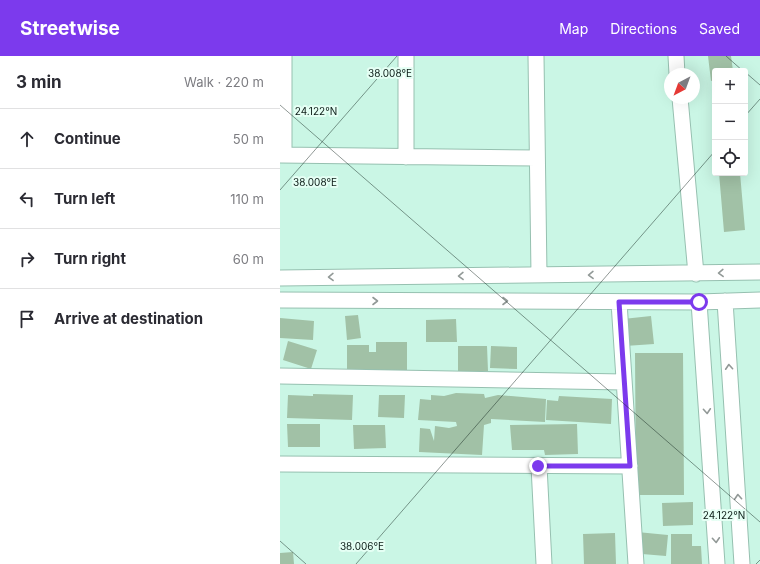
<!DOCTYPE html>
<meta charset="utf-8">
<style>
body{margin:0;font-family:Inter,sans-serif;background:#f2f2f3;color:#2b2b33}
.controls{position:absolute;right:12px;top:12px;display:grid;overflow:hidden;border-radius:4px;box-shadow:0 4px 16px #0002}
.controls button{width:36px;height:36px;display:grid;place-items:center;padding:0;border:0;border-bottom:1px solid #e1e1e2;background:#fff;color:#2b2b33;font:20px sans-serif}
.compass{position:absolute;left:384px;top:12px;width:36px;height:36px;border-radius:50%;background:#fff;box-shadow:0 4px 16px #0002;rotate:221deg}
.stop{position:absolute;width:12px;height:12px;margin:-9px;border:3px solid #7c3aed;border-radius:50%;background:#fff}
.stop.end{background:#7c3aed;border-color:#fff;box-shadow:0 1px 4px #0008}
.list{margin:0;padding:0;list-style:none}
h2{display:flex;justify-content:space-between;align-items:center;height:52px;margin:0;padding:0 16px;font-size:17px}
h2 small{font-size:13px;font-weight:400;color:#7c7c81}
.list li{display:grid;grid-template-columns:26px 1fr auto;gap:12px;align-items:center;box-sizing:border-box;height:60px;padding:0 16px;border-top:1px solid #e1e1e2}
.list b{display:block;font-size:15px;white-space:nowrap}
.list em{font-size:13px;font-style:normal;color:#7c7c81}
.icon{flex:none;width:22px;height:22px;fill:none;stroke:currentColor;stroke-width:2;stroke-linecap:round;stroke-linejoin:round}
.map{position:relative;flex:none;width:480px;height:508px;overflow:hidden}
header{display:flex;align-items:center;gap:24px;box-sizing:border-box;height:56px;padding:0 20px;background:#7c3aed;color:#fff}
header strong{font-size:19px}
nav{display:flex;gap:22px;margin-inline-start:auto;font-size:14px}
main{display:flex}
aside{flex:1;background:#fff}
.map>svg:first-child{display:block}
.building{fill:#a1c1a6}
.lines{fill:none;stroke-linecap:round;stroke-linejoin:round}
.minor-casing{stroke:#96c0b0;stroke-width:17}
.minor{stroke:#fff;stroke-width:15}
.oneway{stroke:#929997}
.route{stroke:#7c3aed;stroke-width:5}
.ticks{fill:none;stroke:#0c1c17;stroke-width:1;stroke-opacity:0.45}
.ticks-label{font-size:10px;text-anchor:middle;fill:#0c1c17;stroke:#e5fff4;stroke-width:4;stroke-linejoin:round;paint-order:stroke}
</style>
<header>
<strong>Streetwise</strong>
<nav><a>Map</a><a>Directions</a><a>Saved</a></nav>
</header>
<main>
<aside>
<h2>3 min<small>Walk · 220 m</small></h2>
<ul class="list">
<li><svg class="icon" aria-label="ahead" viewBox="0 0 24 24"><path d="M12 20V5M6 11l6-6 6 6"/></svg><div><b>Continue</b></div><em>50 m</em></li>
<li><svg class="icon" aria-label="left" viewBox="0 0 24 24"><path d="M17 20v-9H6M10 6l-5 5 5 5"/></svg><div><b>Turn left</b></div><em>110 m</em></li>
<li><svg class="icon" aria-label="right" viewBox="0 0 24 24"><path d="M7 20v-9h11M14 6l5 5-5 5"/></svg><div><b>Turn right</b></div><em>60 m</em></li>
<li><svg class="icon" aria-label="arrive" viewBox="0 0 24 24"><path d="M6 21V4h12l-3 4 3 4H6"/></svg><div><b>Arrive at destination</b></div></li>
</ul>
</aside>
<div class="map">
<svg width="480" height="508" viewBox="0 0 480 508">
<rect width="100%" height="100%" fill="#caf6e5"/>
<path class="building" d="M428 0H451L453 15H435V24L431 25Z
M435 52V71H434L432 53Z
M439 117H460L465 174 444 176Z
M78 259 81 282 67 284 65 260Z
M371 260 374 288 345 290 343 263Z
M0 262 34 265 33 284 0 282Z
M176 263 177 286H146V264Z
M8 285 37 294 31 313 3 304Z
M96 286H127V315L67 314V289H89V296H96Z
M178 290H207L208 315H178Z
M211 290 237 291V313L210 312Z
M355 297H403L404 439H356Z
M176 337 204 338 205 342 218 339 266 343 265 366 211 363V367L204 369 202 399 139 396 140 372 150 373 154 385 155 370 169 372 177 370 176 366 138 364 140 343 151 344V339L164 340Z
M33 338 73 339 72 364 7 362 8 339 33 340Z
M99 339H125L124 362 98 361Z
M279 340 332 343 331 368 266 364 267 344 278 345Z
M7 368H40V391H8Z
M297 368 298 398 265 399 264 394H232L230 369Z
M73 369H105L106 392 74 393Z
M413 446V469L383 470 382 447Z
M357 476 388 479 386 500 362 498 363 485 356 484Z
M335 477 336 508H304L303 478Z
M391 478H412V490H421L422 508H391Z
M13 496 14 508H0V497Z"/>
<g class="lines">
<g class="minor-casing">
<path id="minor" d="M4 0V99
M256 0 259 219
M396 0 397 18
M400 42 416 218
M0 99 257 102
M126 101V0
M0 222 480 216
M0 244 419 246 480 244
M445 245 462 508
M339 246 356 508
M419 246 437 508
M0 320 344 326
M0 408 350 410
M259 410 264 508"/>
</g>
<use href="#minor" class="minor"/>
</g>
<defs><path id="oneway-chevron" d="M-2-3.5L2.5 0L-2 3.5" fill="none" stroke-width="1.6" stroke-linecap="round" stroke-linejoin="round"/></defs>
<g class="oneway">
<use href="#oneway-chevron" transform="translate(441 217) rotate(178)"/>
<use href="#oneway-chevron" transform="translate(311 219) rotate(179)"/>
<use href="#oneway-chevron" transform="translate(181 220) rotate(179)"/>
<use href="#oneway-chevron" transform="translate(51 221) rotate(179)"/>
<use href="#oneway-chevron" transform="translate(95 245)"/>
<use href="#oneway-chevron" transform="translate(225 245)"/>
<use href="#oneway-chevron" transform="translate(449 311) rotate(-94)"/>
<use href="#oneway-chevron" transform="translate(427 355) rotate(86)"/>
<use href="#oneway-chevron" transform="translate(458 441) rotate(-94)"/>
<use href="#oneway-chevron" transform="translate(436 484) rotate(86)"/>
</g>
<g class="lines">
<path class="route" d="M258 410H350L339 246H419"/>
</g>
<path class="ticks" d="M446 0 463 15M465 16 480 29M0 49 480 466M465 60 480 43M0 134 117 0M0 485 26 508M76 508 435 95M476 508 480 504"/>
<g class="ticks-label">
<text x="110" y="21">38.008°E</text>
<text x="36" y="59">24.122°N</text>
<text x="35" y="130">38.008°E</text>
<text x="444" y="463">24.122°N</text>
<text x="82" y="494">38.006°E</text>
</g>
</svg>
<div class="controls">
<button>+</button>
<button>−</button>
<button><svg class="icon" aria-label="locate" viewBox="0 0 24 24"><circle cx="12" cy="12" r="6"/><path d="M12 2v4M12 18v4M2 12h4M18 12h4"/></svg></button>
</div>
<svg class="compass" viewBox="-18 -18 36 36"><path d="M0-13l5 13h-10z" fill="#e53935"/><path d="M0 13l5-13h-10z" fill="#7c7c81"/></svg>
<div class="stop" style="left:419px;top:246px"></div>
<div class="stop end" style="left:258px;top:410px"></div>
</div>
</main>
